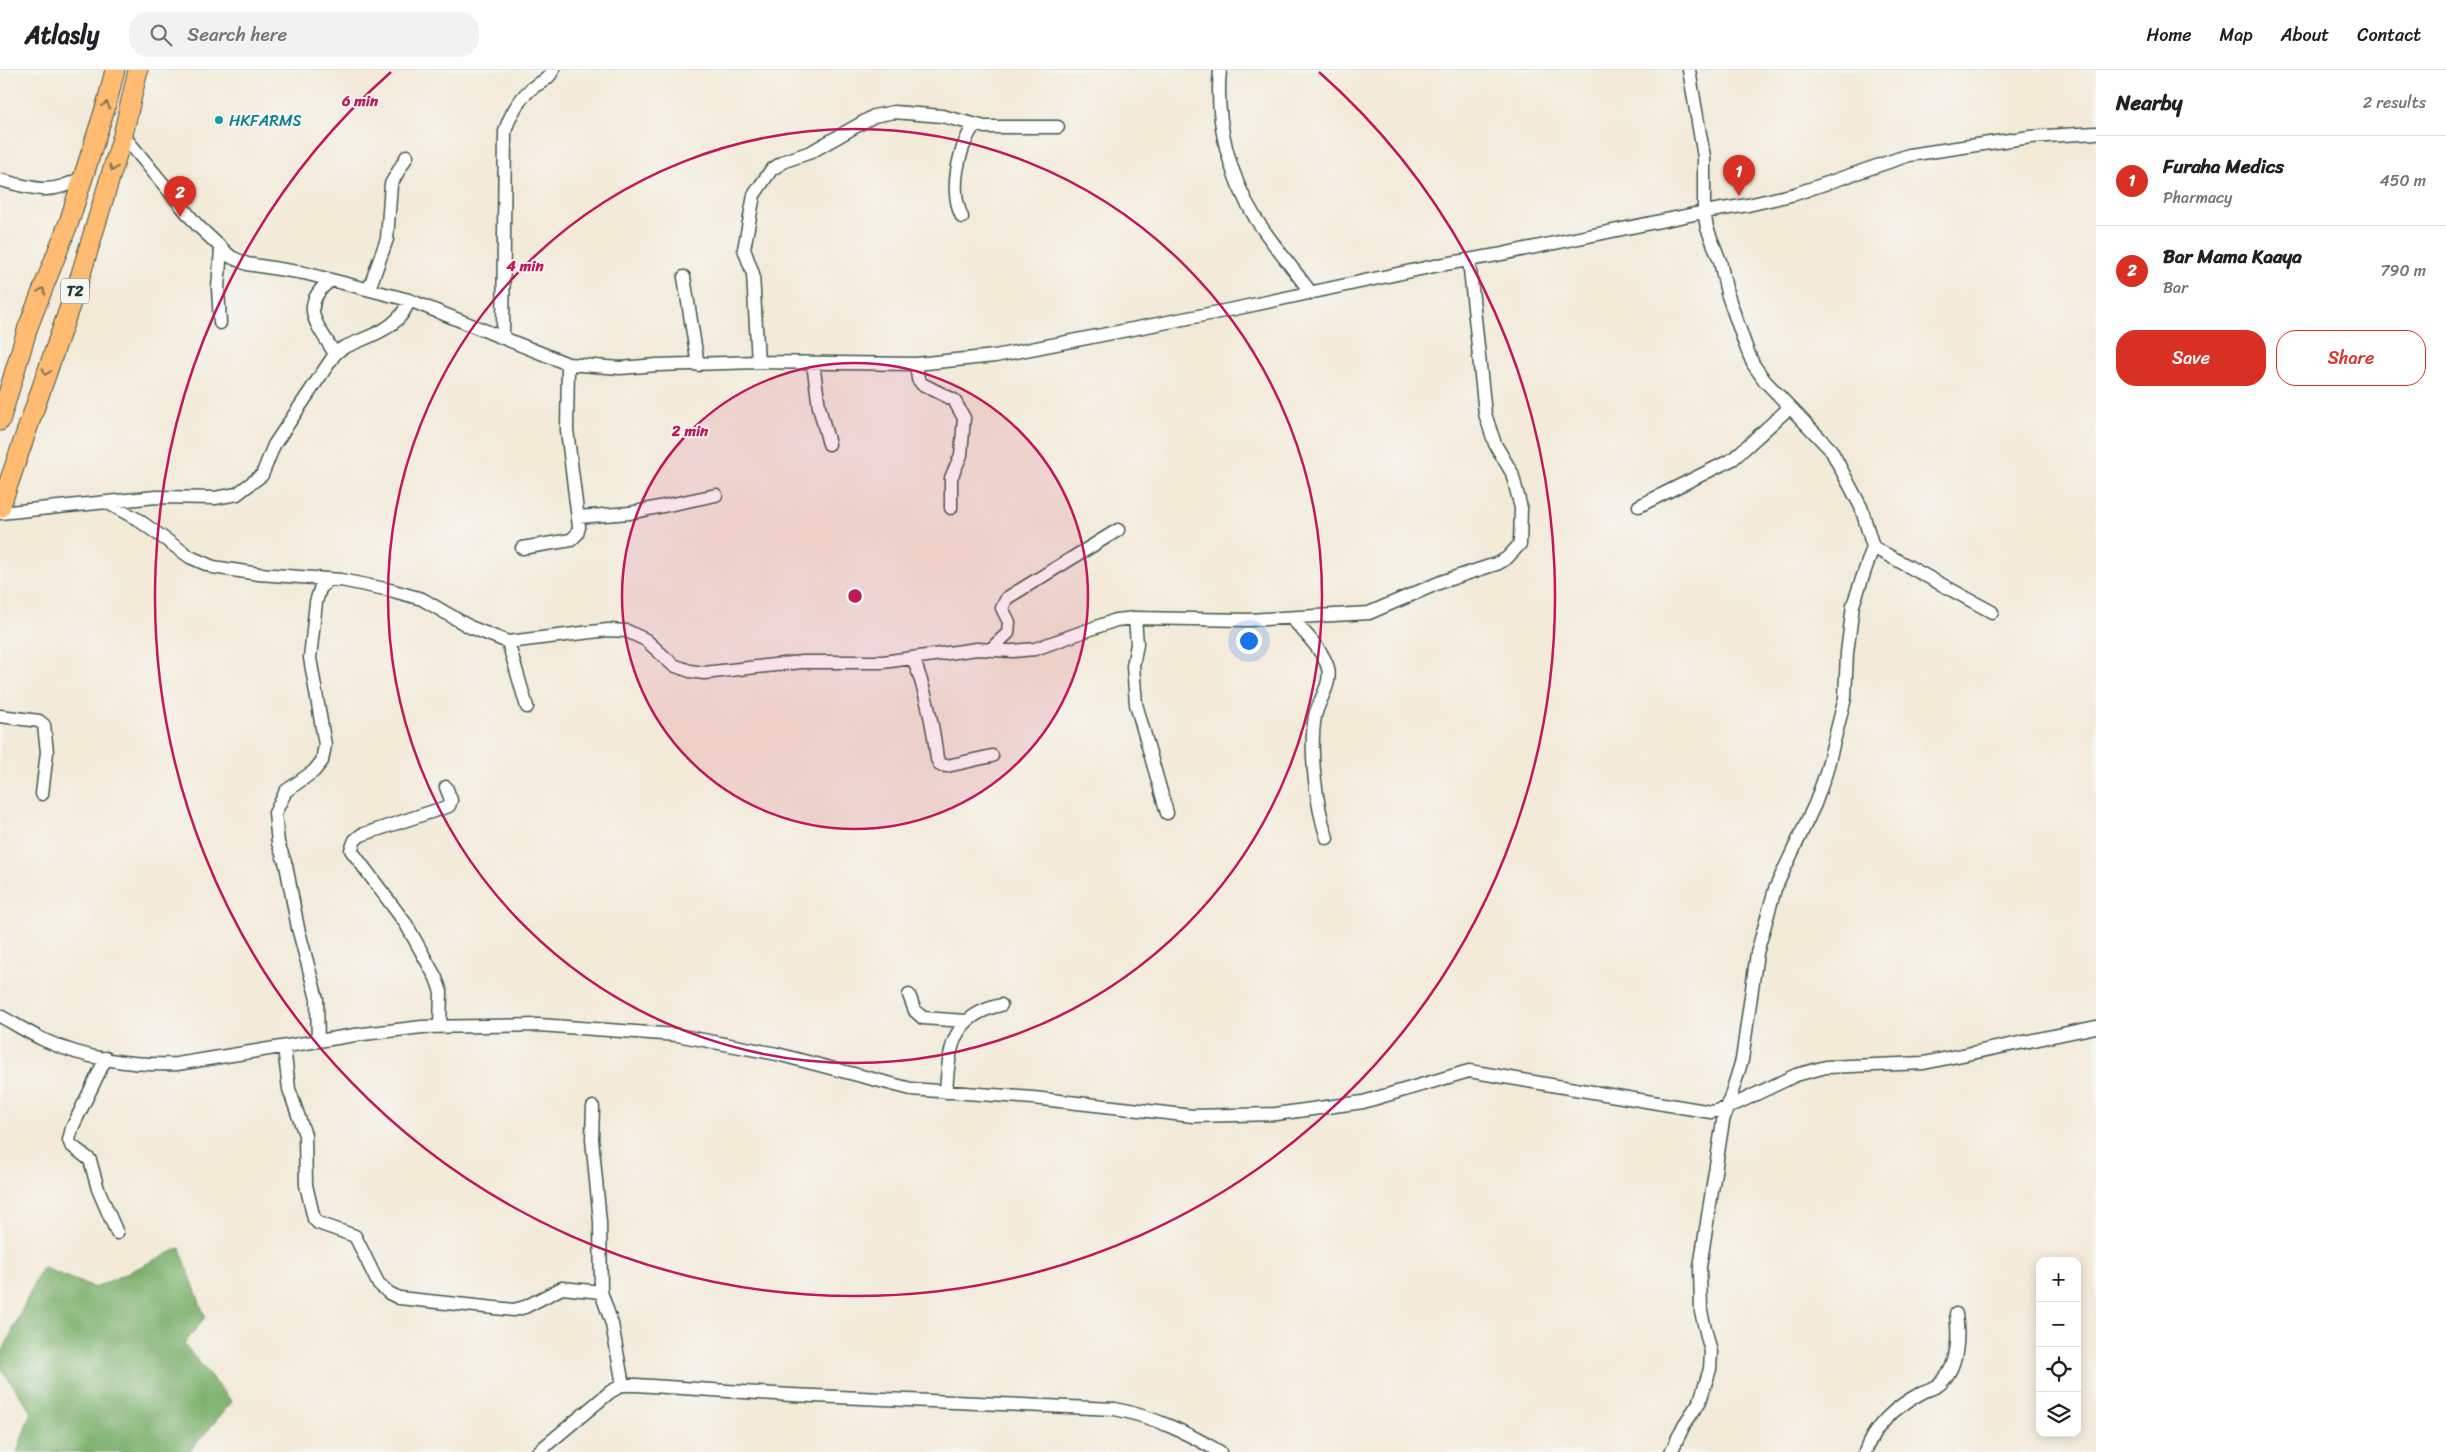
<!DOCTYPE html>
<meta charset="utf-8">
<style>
body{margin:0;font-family:Sriracha,sans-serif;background:#f2f2f2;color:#202124}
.controls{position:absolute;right:15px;bottom:15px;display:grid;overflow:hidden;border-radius:10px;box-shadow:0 2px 12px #0003}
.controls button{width:45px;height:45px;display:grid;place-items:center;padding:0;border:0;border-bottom:1px solid #e0e0e0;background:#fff;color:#202124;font:25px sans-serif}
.you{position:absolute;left:1248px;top:570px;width:18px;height:18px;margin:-12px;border:4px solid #fff;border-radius:50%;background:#1a73e8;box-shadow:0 0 0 8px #1a73e833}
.badge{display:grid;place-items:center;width:32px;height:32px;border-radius:50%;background:#d93025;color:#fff;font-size:16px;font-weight:700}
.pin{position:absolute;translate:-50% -41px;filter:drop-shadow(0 1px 2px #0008)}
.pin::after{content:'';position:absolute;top:26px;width:18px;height:15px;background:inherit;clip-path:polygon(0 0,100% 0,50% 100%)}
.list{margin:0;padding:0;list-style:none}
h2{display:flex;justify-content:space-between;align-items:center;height:65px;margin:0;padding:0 20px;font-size:21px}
h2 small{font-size:16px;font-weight:400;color:#757577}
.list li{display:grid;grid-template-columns:32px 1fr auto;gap:15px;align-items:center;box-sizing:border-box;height:90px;padding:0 20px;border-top:1px solid #e0e0e0}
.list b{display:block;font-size:19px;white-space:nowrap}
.list p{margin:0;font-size:16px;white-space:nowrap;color:#757577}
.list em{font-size:16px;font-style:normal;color:#757577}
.actions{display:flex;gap:10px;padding:15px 20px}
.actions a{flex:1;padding:11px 0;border:1px solid #d93025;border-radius:20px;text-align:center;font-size:18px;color:#d93025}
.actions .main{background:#d93025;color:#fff}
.icon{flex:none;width:28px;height:28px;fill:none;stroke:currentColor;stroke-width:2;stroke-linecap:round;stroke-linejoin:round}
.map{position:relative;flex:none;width:2096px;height:1382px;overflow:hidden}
header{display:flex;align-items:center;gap:30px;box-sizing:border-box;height:70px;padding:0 25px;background:#fff;border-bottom:1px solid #e0e0e0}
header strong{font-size:24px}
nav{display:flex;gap:28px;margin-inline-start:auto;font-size:18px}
.search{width:350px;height:45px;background:#f2f2f2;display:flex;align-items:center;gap:12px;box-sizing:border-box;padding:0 18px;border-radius:20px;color:#757577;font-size:19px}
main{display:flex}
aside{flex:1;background:#fff}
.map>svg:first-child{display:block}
.forest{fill:#7bb06c;stroke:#4d7650}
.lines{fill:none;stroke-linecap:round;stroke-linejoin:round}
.minor-casing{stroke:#3f574d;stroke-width:15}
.highway-casing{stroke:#3f574d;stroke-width:21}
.minor{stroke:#fff;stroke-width:12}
.highway{stroke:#febb71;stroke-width:19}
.oneway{stroke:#83764f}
.ring{fill:none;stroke:#c2185b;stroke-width:2.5}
.culture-dot{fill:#0f9aa8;stroke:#f6f6f2;stroke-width:2}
.labels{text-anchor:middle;stroke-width:4;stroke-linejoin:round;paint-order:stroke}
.shield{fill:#f6f6f2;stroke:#60746d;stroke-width:1}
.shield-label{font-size:15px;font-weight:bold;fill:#1f3d34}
.culture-label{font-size:16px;fill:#0d838f;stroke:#f6f6f2;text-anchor:start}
.centre{fill:#c2185b;stroke:#f6f6f2;stroke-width:2.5}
.ring-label{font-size:15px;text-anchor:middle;font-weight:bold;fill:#c2185b;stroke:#f6f6f2;stroke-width:4;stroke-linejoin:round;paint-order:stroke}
</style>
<header>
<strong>Atlasly</strong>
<div class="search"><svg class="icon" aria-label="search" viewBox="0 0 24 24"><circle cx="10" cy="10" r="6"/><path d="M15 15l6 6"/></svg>Search here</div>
<nav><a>Home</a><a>Map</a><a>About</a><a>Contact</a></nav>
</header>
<main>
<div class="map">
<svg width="2096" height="1382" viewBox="0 0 2096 1382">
<rect width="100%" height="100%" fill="#f6f6f2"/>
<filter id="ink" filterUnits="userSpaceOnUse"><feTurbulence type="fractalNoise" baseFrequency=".02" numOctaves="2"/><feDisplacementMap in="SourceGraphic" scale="10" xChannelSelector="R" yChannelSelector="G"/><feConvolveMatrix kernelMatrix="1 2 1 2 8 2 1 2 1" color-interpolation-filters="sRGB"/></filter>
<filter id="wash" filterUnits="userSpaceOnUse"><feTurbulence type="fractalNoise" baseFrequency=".0096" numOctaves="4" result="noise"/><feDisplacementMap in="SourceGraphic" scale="20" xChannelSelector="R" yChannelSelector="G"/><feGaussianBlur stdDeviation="1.12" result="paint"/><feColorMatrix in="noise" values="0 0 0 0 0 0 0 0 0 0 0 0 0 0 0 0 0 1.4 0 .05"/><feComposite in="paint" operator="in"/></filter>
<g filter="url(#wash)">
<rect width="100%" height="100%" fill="#f3ead8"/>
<path class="forest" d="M180 1178 205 1247 184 1274 232 1332 189 1382H17L31 1341 0 1297V1287L42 1197 95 1218Z"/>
</g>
<g filter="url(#ink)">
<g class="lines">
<g class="minor-casing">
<path id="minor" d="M1220 0C1215 51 1229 106 1256 149 1273 175 1293 198 1311 223
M123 65 197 155 231 187 247 194 304 203 409 230 568 294 620 298 657 295 758 292 916 294 995 286 1234 239 1439 195 1497 185 1704 142 1748 135 1795 124 1909 85 2030 67 2096 63
M0 110C35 119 50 126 83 107
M962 147C949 120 958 80 974 55
M684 207 698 295
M331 210C297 236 318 255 335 284
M369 219 387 169 391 114 407 86
M220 253 218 218 221 179
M503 267 505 62C509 46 521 25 535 16 543 11 549 9 553 0
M758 292 753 204 744 179 754 125 771 100 785 91 811 82 874 46 894 42 942 46 985 57H1058
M813 293 819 337 829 374
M916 294 918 309 922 314 954 330 964 348 961 385 951 408V438
M108 433 137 449 190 487 213 497 259 504 341 510 390 520 422 529 470 557 508 572 608 560 627 561 646 570 673 595 690 601 704 603 801 592H883L977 579 1013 581 1035 579 1116 550 1135 548 1248 550 1369 543 1441 512 1499 493 1507 488 1520 474 1521 438 1512 403 1495 374 1485 344 1469 190
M1639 436 1733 389 1789 338
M0 443 156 427 215 428 237 424 262 405 274 375 335 284 341 279C367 266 400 260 409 230
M578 447 630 443 716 425
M1873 477 1992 542
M522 478 571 470 577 464 579 457 567 360 568 294
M1135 548 1137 574 1133 596 1136 634 1167 743
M1292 548C1304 563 1323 580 1328 598 1332 615 1318 631 1315 646 1309 681 1316 735 1327 768
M508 572 527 637
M990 580 1008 563 1009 552 1002 538 1007 528 1118 460
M913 588C926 621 933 654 937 689L940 695 947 696 992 686
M0 646 39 651 44 655 47 682 42 724
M909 925 915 941 923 948 965 951
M0 946C15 954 29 963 44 970 84 989 134 996 177 994L355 965 422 957 539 955 677 965 777 984 911 1019 1033 1028 1193 1046 1276 1044 1363 1032 1469 1001 1711 1042 1727 1038 1796 1005 1826 997 1924 993 2096 957
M440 956 441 922 436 908 406 854 351 780 355 770 361 765 449 736 451 730 446 717
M318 971 317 929 298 858 286 795 278 773 275 743 286 721 314 701 322 691 325 675 310 588 316 532 320 519 329 509
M284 977 289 1019 305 1065 306 1115 314 1149 318 1153 355 1166 378 1213 389 1223 399 1228 514 1240 525 1237 562 1218 601 1222
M106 988 72 1058 69 1070 71 1075 90 1090 98 1119 117 1163
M946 1022C949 977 952 946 1001 935
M593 1037 592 1069 600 1152 601 1222 612 1254 623 1315
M538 1382 610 1322 623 1315H636L791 1325 1115 1339C1154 1347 1186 1362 1220 1382
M1671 1382 1684 1355 1700 1331 1710 1299 1711 1282 1701 1242 1700 1197 1723 1051 1742 990 1757 883 1775 819 1815 734 1826 703 1845 628 1847 583 1853 535 1873 477 1861 437 1831 380 1765 311 1753 294 1746 277 1727 223 1720 191 1707 158 1704 142V87L1689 0
M1865 1382C1875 1354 1898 1335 1923 1322 1929 1319 1936 1318 1941 1313 1959 1295 1959 1267 1956 1244"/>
</g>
<g class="highway-casing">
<path id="highway" d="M0 351 28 257 69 152 107 32 115 0
M0 438 80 207 123 65 138 0"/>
</g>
<use href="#minor" class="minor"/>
<use href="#highway" class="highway"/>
</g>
<defs><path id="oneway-chevron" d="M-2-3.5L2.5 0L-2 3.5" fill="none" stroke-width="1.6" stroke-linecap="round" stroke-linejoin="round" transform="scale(1.25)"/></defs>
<g class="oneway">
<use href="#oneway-chevron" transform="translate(106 35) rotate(-74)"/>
<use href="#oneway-chevron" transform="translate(113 98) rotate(107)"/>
<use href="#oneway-chevron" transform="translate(42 221) rotate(-69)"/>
<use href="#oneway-chevron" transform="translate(46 302) rotate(109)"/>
</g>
</g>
<circle cx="855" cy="526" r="233" fill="#c2185b" fill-opacity=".12"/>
<g class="ring">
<circle cx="855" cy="526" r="233"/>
<circle cx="855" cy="526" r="467"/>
<path d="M1319 2A700 700 0 1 1 391 2"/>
</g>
<circle class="culture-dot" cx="219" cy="50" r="5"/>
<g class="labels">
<rect class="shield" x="61" y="208.5" width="28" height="25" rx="4"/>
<g class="shield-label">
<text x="75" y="226">T2</text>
</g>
<g class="culture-label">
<text x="229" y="56">HKFARMS</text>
</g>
</g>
<circle cx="855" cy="526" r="8" class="centre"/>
<g class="ring-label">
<text x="360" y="36">6 min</text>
<text x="525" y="201">4 min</text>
<text x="690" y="366">2 min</text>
</g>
</svg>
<div class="controls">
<button>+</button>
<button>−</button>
<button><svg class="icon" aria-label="locate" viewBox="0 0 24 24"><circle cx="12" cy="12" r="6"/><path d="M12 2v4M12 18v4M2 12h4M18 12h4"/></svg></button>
<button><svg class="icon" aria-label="layers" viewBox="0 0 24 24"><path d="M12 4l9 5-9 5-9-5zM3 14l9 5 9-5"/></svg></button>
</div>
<div class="you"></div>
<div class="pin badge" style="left:1739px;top:126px">1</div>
<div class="pin badge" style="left:180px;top:147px">2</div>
</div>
<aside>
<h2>Nearby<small>2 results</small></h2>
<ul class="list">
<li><span class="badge">1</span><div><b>Furaha Medics</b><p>Pharmacy</p></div><em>450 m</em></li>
<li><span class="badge">2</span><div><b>Bar Mama Kaaya</b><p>Bar</p></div><em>790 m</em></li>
</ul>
<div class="actions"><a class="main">Save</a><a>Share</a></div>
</aside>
</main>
